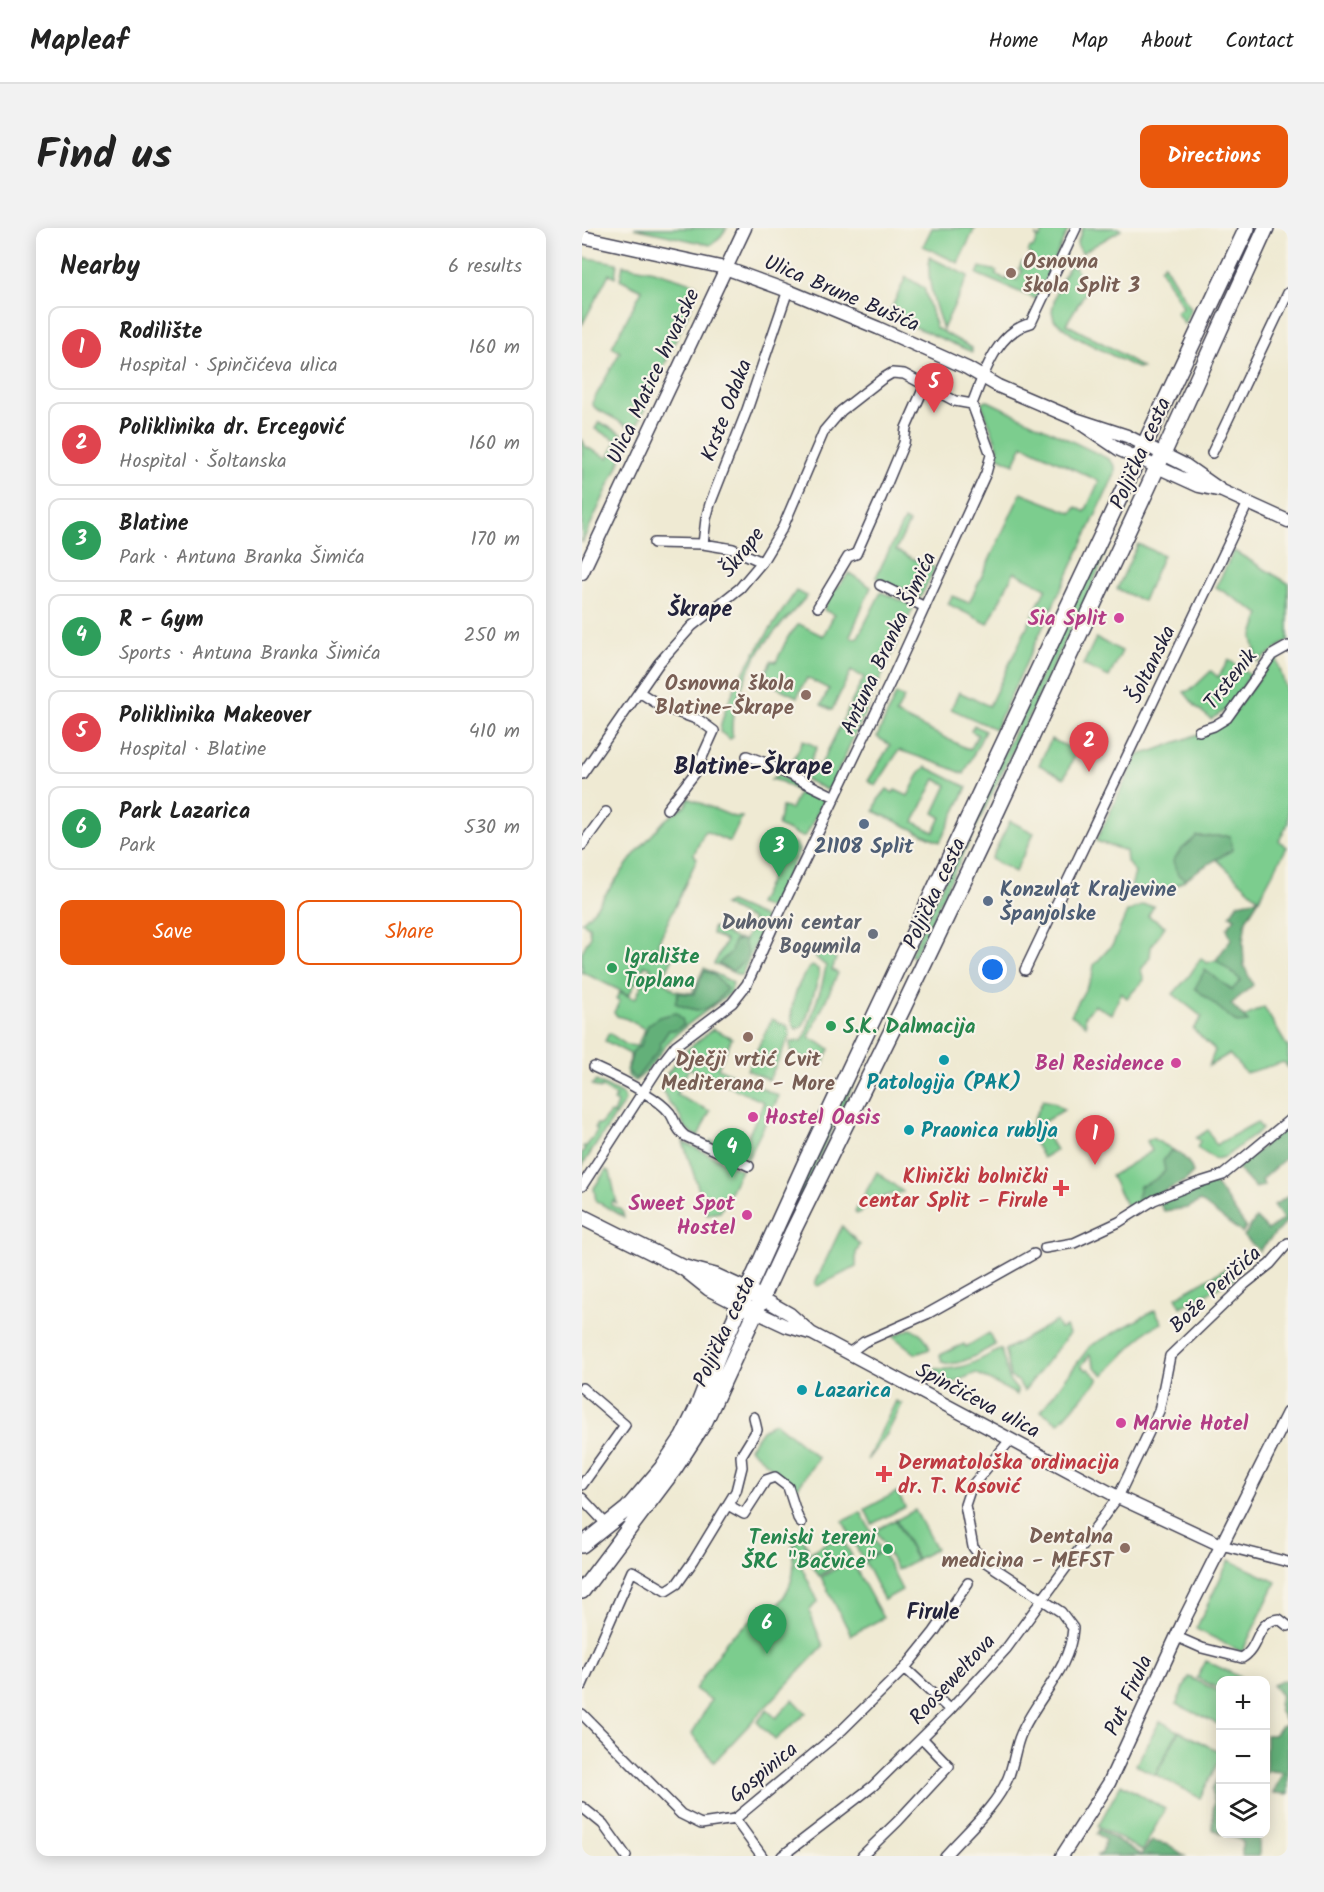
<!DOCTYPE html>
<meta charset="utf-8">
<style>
body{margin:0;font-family:Kalam,sans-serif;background:#f2f2f2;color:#222}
.controls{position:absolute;right:18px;bottom:18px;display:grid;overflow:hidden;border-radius:12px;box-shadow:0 3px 15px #0003}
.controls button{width:54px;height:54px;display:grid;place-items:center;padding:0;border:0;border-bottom:2px solid #e0e0e0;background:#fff;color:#222;font:30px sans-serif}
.you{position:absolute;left:411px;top:742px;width:21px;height:21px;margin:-15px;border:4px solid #fff;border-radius:50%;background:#1a73e8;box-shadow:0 0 0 9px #1a73e833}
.badge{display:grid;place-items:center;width:39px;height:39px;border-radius:50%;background:#ea580c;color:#fff;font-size:20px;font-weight:700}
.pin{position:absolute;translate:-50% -50px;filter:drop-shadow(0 2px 3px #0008)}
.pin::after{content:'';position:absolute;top:32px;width:21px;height:18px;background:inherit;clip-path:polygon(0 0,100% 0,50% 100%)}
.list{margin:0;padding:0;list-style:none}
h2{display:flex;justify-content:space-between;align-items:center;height:78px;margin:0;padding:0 24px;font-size:26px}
h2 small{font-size:20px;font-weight:400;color:#767676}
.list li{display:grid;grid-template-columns:39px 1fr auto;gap:18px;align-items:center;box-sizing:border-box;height:84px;margin:0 12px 12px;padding:0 12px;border:2px solid #e0e0e0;border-radius:12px}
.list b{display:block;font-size:22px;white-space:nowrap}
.list p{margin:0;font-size:20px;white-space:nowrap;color:#767676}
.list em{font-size:20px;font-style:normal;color:#767676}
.actions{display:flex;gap:12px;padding:18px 24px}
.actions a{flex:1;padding:14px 0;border:2px solid #ea580c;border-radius:12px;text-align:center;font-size:21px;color:#ea580c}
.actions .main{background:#ea580c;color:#fff}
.icon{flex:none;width:33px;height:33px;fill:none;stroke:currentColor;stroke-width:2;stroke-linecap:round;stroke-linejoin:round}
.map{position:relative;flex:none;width:706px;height:1628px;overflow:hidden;border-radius:12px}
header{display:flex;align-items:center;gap:36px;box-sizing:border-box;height:84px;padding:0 30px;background:#fff;border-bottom:2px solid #e0e0e0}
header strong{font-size:28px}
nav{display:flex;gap:33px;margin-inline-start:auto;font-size:21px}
.intro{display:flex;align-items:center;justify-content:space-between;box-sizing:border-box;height:144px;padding:0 36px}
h1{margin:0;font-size:42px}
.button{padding:15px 27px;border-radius:12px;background:#ea580c;color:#fff;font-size:21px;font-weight:700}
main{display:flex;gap:36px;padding:0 36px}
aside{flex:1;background:#fff;border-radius:12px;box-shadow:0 3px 15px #0003}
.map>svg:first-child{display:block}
.green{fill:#7bcd8e;stroke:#4e7864;stroke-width:1.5;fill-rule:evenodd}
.forest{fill:#64b079;stroke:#43695a;stroke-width:1.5}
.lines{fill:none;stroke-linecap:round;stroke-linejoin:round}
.minor-casing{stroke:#414052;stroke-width:12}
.tertiary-casing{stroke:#414052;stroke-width:15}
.primary-casing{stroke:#414052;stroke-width:18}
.minor{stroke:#fff;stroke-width:9}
.tertiary{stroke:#fff;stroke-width:12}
.primary{stroke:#fff;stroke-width:15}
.education-dot{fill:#8d6e63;stroke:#f7f3e8;stroke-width:2}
.hotel-dot{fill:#d1479c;stroke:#f7f3e8;stroke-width:2}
.service-dot{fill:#5c6f8a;stroke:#f7f3e8;stroke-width:2}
.worship-dot{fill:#6b7280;stroke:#f7f3e8;stroke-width:2}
.leisure-dot{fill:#2e9e5b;stroke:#f7f3e8;stroke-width:2}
.culture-dot{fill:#0f9aa8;stroke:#f7f3e8;stroke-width:2}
.health-dot{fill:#e0444e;stroke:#f7f3e8;stroke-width:2}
.labels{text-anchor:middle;stroke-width:4.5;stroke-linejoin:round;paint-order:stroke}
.education-label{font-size:21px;font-weight:bold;fill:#785e54;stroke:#f7f3e8;text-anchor:end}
.street-label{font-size:21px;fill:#22223b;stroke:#f7f3e8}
.hotel-label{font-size:21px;font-weight:bold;fill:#b23c85;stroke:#f7f3e8;text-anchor:end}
.service-label{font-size:21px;font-weight:bold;fill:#4e5e75;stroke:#f7f3e8}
.worship-label{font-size:21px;font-weight:bold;fill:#5b616d;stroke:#f7f3e8;text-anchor:end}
.leisure-label{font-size:21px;font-weight:bold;fill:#27864d;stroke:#f7f3e8;text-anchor:start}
.culture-label{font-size:21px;font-weight:bold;fill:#0d838f;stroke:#f7f3e8;text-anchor:start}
.health-label{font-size:21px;font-weight:bold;fill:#be3a42;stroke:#f7f3e8;text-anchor:end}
.neighbourhood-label{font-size:22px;font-weight:bold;fill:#22223b;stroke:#f7f3e8}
.quarter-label{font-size:24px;font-weight:bold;fill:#22223b;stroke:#f7f3e8}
</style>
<header>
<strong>Mapleaf</strong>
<nav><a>Home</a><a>Map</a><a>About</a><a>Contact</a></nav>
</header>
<div class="intro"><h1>Find us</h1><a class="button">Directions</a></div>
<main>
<aside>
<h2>Nearby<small>6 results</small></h2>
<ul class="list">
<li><span class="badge" style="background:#e0444e">1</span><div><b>Rodilište</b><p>Hospital · Spinčićeva ulica</p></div><em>160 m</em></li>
<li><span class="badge" style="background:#e0444e">2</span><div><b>Poliklinika dr. Ercegović</b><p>Hospital · Šoltanska</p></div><em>160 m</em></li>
<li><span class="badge" style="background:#2e9e5b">3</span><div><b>Blatine</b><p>Park · Antuna Branka Šimića</p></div><em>170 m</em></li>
<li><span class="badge" style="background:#2e9e5b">4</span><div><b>R - Gym</b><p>Sports · Antuna Branka Šimića</p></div><em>250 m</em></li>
<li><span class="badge" style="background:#e0444e">5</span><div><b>Poliklinika Makeover</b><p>Hospital · Blatine</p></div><em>410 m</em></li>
<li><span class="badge" style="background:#2e9e5b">6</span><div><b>Park Lazarica</b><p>Park</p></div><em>530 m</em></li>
</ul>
<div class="actions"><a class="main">Save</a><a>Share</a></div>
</aside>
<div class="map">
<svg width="706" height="1628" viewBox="0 0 706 1628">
<rect width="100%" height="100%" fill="#f7f3e8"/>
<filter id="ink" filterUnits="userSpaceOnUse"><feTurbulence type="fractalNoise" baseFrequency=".0167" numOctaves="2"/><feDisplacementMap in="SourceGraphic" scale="12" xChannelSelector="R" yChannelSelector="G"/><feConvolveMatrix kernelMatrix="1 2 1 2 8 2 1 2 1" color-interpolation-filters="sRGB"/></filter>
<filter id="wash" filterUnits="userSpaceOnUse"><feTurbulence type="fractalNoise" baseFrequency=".008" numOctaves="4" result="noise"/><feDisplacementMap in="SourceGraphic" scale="24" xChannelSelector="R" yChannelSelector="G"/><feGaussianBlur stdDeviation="1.35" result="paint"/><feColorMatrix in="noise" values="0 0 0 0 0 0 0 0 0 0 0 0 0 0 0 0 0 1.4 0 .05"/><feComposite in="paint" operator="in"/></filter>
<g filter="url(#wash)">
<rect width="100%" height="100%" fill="#efead3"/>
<path class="green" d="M52 0H145L136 12 128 17Z
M350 0H393L376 35 341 18Z
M463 0H487L454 71 395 46 398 39 415 43 414 46 424 52 427 48 435 52 440 43 437 41 440 34 444 36 448 26 446 24 448 20H451L455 11 454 8 458 10Z
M501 0H537L539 2 500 25 495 16Z
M0 29 35 35 33 49 27 46 0 97Z
M347 29 386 48 361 101C353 79 345 54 347 29Z
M582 36 609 81 602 96 594 84 601 79 578 40Z
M41 37 72 43 113 56 115 58 111 74 53 202 13 180 10 175 38 124 30 119 60 62 38 51Z
M487 37 493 39 505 62 484 96 533 122 560 140H555L492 108 472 92 470 83 474 65Z
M324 49 342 60 354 100 390 120V124L306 87Z
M406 173 527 231 533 238V246L413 501 369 481 377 464 407 478 464 360 432 344 406 396 366 376 370 368 387 375 439 265 490 285 494 279 503 284 517 253 441 217 432 236 417 229 416 219 399 174Z
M17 194 49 210 0 315V211L4 219 26 230 35 212 13 201Z
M548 257 551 259 529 308 516 344 332 729 328 727Z
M322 292 327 295 314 322 341 336H346L353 340 338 370 294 349Z
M556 316 581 327 561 373 535 361Z
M652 323 706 355V412L676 434 670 410 678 386 634 359Z
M267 345 289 359 268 408 272 410 276 409 299 364 332 378 249 558 245 562 206 543 221 512 235 519 228 533 238 538 282 449 269 443 250 482 239 477 247 461 225 450 215 469 180 452 189 433 194 434 206 409 217 396 241 408 252 387 242 382 246 371Z
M214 363 225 368C210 386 192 402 179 421 166 440 145 487 151 509L148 511 138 504C141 466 192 396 214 363Z
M514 410 540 423 527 449 501 437Z
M694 428 706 468V595L697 613 705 619 677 671 634 631 649 622 648 608H615L598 623 596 647 604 651 581 666 564 660 547 666 553 645 545 634 544 623 514 613 556 527 571 523 643 496Z
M647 432 668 447C657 465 648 482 629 491L614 479 602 464 609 462 629 443 636 449Z
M314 466 322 470 314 486 388 522 396 507 389 503 392 497 403 503 382 546C361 536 339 530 317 522L294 558 286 553 308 517 295 509Z
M469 511 495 523 482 550 457 537Z
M344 539 385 559 358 614 292 583 296 572 305 561 311 565 313 562 326 568 338 544ZM353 551 365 557 352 585 359 589 352 604 332 594Z
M196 547 240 568 242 572 224 607 220 609 196 598 200 579 209 581 217 564 200 554 189 551Z
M106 570 152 589H160L148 614 123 603 112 626 115 631 76 715 83 722 93 726 80 751 93 763 110 765 122 740 148 753 151 755 148 765C129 780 108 793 91 809 77 823 69 843 53 853L47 849 44 842 48 832V826L23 813 27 805 45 817 55 818 63 801 45 791 35 788 32 784 38 773 34 771 38 764 53 771 69 739 63 737 47 767 0 744V724L8 709 7 698 0 694 12 682 52 627 83 592 104 577Z
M428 593 452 605 433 644 409 631Z
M207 613 214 616 217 622 190 679 186 680 176 676Z
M147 674 182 689 184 693 159 748 132 736 144 713 130 706 131 699 154 711 163 712 171 692 141 677Z
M561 677 572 678 566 688 583 698 569 719 568 729 559 742 562 752 545 770 539 765 530 786 512 777 503 789 504 797 489 787 510 749 512 737 531 716 545 684Z
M237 720 252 727 254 731 250 742 256 745 227 809 248 821 240 838 209 824 208 814 220 813 223 808 240 757 244 738 232 728Z
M619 730 625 735 634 732 659 752 650 763 613 760 665 794 662 789 682 779 706 820V840L702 834 664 845 647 826 627 838 633 822 611 801 620 789 591 766 607 748Z
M230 738 236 741 237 748 224 792 221 798 214 801C202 789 217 747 230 738Z
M303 777 307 779 207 994 205 993 225 946Z
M190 791 206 799 208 807 187 852 165 842Z
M131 801 150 810 136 840 197 868 164 934 127 917 129 912 158 925 182 874 107 840 94 867 128 883 116 908C100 901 102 895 95 883 93 879 91 879 88 876 83 870 81 862 79 854L100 826Z
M14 853 41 867 43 873 0 938V925L3 921 1 919 2 918H5L8 912H10L15 902 13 900 15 896 18 897 28 885 31 886 35 875 32 873 34 868 19 859 18 861 10 857Z
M461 872 473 875 482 882 458 896 474 922 461 930 446 903Z
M675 894 680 901 643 929 633 931 615 920 618 913 614 910 626 902 634 917Z
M570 910C585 919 607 927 611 945L603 953 546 981 529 948 570 923 565 913Z
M101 914 159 942 138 984 125 986Z
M24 942 28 944 35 975 31 973 29 977 40 982 42 989 14 973 12 960Z
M295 944 321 964 304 968 275 986 273 983Z
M260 998 278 1017 274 1025V1039L236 1058 233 1056 235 1051Z
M646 1039 652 1051 599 1079 594 1069Z
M573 1082 580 1095 566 1102 522 1147 513 1139 508 1127 499 1138 504 1142 506 1141 517 1151 477 1195 459 1183 508 1118Z
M474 1093 478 1101 484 1099 487 1106 442 1163 436 1153 428 1149 423 1122Z
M328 1101C338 1103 345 1111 348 1121L334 1126 311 1108Z
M407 1105 413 1117C399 1124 375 1141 360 1134L358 1127 382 1116 384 1119Z
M419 1121 427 1152 435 1162V1167L394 1145 368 1156 348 1144 347 1140C380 1144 391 1135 419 1121Z
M314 1173 320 1176 305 1206 285 1232Z
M193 1194 236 1230 215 1261 167 1220 180 1202Z
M315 1264 323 1279 290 1296 283 1281Z
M333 1282 354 1321 335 1331 314 1292Z
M279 1284 299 1323 281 1332 261 1293Z
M313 1292 334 1332 315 1342 294 1302Z
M258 1307 270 1328 237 1348 224 1327Z
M219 1308 226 1319 218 1336 236 1373 227 1383 241 1418 132 1534 110 1506 129 1472 113 1461 145 1412 175 1388 182 1392C203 1372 218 1349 209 1320Z
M300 1323 320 1362 302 1372 282 1333Z
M269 1332 301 1390 269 1407 239 1349Z
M647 1332 694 1354 660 1424 614 1401Z
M624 1433 664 1452H638V1461L615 1450Z
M607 1449 638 1464V1497L594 1476Z
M211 1471 224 1485 193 1512 175 1494 185 1482 194 1490Z
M578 1493 596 1503 573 1547 554 1537Z
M597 1503 638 1524V1530L618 1570 574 1547Z
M539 1556 583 1581 560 1623 516 1598Z"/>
<path class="forest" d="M615 608H648L650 622 618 641 604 651 596 647 591 633 598 623Z
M677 671 664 692 661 714 662 738 671 757 649 776 666 794 655 795 613 760 623 742 650 762 659 752 634 732 649 711 645 700 653 690 648 687 656 675Z
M161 712 166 724 162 734 150 743 136 736 149 724 152 713Z
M122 743 131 746 145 761C127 785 119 787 93 775L96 765 112 766Z
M94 785 100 791 102 797 94 802H87L79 814 77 822 54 851 48 846 46 841 51 823 59 817 66 797 77 789Z
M706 897V928L680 951 682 958 673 960 655 940Z
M589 922C600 926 608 933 611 945L603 953 557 976 555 971 558 958C569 955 575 951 583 943L581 933Z
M633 955 664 999 660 1005 618 973 606 980 582 983 577 975Z
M706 968V992L677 1023 662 1008 674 990 686 1002 701 991 692 977Z
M701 1452 706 1456V1566L691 1565 701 1544 687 1543 684 1545V1507H692L698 1499 705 1496 698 1484 696 1475 699 1468 690 1457Z
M638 1545V1606H677V1628H660V1613L630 1601 632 1573 630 1561Z
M517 1601 559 1627 570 1613 587 1617 603 1628H514L520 1625 523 1612 515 1606Z"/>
</g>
<g filter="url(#ink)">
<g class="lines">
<g class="minor-casing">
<path id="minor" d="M630 225 706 65
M72 315 121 316
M180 334 151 321 121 316 124 291 128 276 165 182 206 62
M298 357 343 379
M236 379 266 329 274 326 299 270 322 215 324 200 343 157
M57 464 79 478 117 492 132 503 113 545 85 581
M617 503 632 498 645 490 690 427 706 418
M165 528 181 534 253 569
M0 546 77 435 110 398 158 360 180 334 201 299 242 203 259 183 300 151 310 145 322 146 373 173 390 176
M0 617 24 584
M443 742 666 275
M12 839C32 848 75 868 88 885 94 894 93 900 103 908L167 938
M0 958 77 839 94 817 150 775 165 756 195 690 308 455 404 245 409 227 390 176C402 146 414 104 449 95L494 0
M463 1020 492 1015 537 994 572 972 612 956 641 947 706 893
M267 1125 282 1114 345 1086 452 1026
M0 1160 43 1197 0 1257
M0 1270 26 1298
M146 1277 162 1286 184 1252 193 1249 206 1259 216 1290 219 1295
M639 1317 706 1334
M595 1409 620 1420 660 1430C678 1420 673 1393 697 1391L706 1398
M323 1440 368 1482
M0 1457 50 1343 84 1363 95 1356 112 1332 154 1263 160 1239 159 1228 175 1202 172 1189
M0 1486 99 1586 119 1596 153 1591 260 1502 323 1440 352 1404 386 1355
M0 1579 21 1596 44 1628
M153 1591 180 1628
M200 1628 291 1558 368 1482 424 1421 536 1269 577 1183 588 1128 663 1056 688 1036 706 1015
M280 1628 316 1593 367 1538 340 1510
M363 1628C384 1604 414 1579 426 1550 432 1536 433 1519 439 1506 455 1469 488 1442 491 1400L479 1384 402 1333 391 1319 383 1277 389 1259 429 1211"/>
</g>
<g class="tertiary-casing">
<path id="tertiary" d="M0 9 143 40 209 64 296 100 385 140 416 158 493 191 545 208 603 237 640 263
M498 195 538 222 617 258 640 263 706 293
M0 345 163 0
M180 1070 208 1086 229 1105 289 1137 536 1269 639 1317
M174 1084 204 1098 228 1105
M480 1628 527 1555 604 1388 706 1185"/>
</g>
<g class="primary-casing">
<path id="primary" d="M0 989 102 1040 127 1060 166 1080
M103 1040 133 1048 172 1066
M0 1317 45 1281 80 1240 101 1209 116 1178 137 1125 225 931 665 0
M0 1363 92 1241 123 1193 211 1003 321 780 415 583 567 257 684 0"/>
</g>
<use href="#minor" class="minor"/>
<use href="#tertiary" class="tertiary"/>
<use href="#primary" class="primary"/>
</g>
</g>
<g class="education-dot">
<circle cx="429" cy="45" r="6"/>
<circle cx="224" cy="467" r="6"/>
<circle cx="166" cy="809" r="6"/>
<circle cx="543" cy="1320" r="6"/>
</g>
<g class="hotel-dot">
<circle cx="537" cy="390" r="6"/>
<circle cx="594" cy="835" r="6"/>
<circle cx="171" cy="889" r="6"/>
<circle cx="165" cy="987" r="6"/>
<circle cx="539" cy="1195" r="6"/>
</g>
<g class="service-dot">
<circle cx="282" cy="596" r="6"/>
<circle cx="406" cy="673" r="6"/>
</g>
<circle class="worship-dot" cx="291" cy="706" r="6"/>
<g class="leisure-dot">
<circle cx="30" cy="740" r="6"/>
<circle cx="249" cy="798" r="6"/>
<circle cx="306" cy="1321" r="6"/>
</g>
<g class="culture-dot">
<circle cx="362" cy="832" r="6"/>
<circle cx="327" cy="902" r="6"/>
<circle cx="220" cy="1162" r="6"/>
</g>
<g class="health-dot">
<path d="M476 951h6v6h6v6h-6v6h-6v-6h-6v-6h6z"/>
<path d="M299 1237h6v6h6v6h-6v6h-6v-6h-6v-6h6z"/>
</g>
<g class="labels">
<g class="education-label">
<text x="441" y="40" text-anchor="start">Osnovna<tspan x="441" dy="24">škola Split 3</tspan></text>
<text x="212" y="462">Osnovna škola<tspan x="212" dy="24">Blatine-Škrape</tspan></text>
<text x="166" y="838" text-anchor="middle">Dječji vrtić Cvit<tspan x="166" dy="24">Mediterana - More</tspan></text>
<text x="531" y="1315">Dentalna<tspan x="531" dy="24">medicina - MEFST</tspan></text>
</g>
<g class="street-label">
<text transform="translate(260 65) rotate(23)" y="7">Ulica Brune Bušića</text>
<text transform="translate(71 148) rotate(-65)" y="7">Ulica Matice hrvatske</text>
<text transform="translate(144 182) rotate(-69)" y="7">Krste Odaka</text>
<text transform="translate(558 225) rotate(-66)" y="7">Poljička cesta</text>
<text transform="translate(160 324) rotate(-52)" y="7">Škrape</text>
<text transform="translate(306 415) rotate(-65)" y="7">Antuna Branka Šimića</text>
<text transform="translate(569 436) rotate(-64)" y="7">Šoltanska</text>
<text transform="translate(648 451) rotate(-51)" y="7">Trstenik</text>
<text transform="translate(352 665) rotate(-65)" y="7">Poljička cesta</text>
<text transform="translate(633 1061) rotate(-43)" y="7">Bože Peričića</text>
<text transform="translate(142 1103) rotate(-65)" y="7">Poljička cesta</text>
<text transform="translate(396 1172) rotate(28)" y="7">Spinčićeva ulica</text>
<text transform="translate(370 1451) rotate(-47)" y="7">Rooseweltova</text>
<text transform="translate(546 1467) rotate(-65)" y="7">Put Firula</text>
<text transform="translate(181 1544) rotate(-40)" y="7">Gospinica</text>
</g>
<g class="hotel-label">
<text x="525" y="397">Sia Split</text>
<text x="582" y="842">Bel Residence</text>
<text x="183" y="896" text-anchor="start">Hostel Oasis</text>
<text x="153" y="982">Sweet Spot<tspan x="153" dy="24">Hostel</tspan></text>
<text x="551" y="1202" text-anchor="start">Marvie Hotel</text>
</g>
<g class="service-label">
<text x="282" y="625">21108 Split</text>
<text x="418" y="668" text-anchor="start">Konzulat Kraljevine<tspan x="418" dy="24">Španjolske</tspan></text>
</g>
<g class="worship-label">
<text x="279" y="701">Duhovni centar<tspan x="279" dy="24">Bogumila</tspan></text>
</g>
<g class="leisure-label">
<text x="42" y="735">Igralište<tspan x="42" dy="24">Toplana</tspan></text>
<text x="261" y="805">S.K. Dalmacija</text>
<text x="294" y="1316" text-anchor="end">Teniski tereni<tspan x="294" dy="24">ŠRC "Bačvice"</tspan></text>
</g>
<g class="culture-label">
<text x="362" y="861" text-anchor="middle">Patologija (PAK)</text>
<text x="339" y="909">Praonica rublja</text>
<text x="232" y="1169">Lazarica</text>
</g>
<g class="health-label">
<text x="466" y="955">Klinički bolnički<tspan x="466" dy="24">centar Split - Firule</tspan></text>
<text x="316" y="1241" text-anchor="start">Dermatološka ordinacija<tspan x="316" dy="24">dr. T. Kosović</tspan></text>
</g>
<g class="neighbourhood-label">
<text x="118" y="388">Škrape</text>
<text x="351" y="1391">Firule</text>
</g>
<g class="quarter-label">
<text x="171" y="546">Blatine-Škrape</text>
</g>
</g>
</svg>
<div class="controls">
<button>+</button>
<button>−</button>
<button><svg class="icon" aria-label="layers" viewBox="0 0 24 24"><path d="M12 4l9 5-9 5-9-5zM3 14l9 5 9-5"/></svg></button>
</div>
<div class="you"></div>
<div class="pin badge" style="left:513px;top:937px;background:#e0444e">1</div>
<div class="pin badge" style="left:507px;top:544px;background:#e0444e">2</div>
<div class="pin badge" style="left:197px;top:649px;background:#2e9e5b">3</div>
<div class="pin badge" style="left:150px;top:950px;background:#2e9e5b">4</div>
<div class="pin badge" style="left:352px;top:185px;background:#e0444e">5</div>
<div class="pin badge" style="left:185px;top:1426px;background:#2e9e5b">6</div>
</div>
</main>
